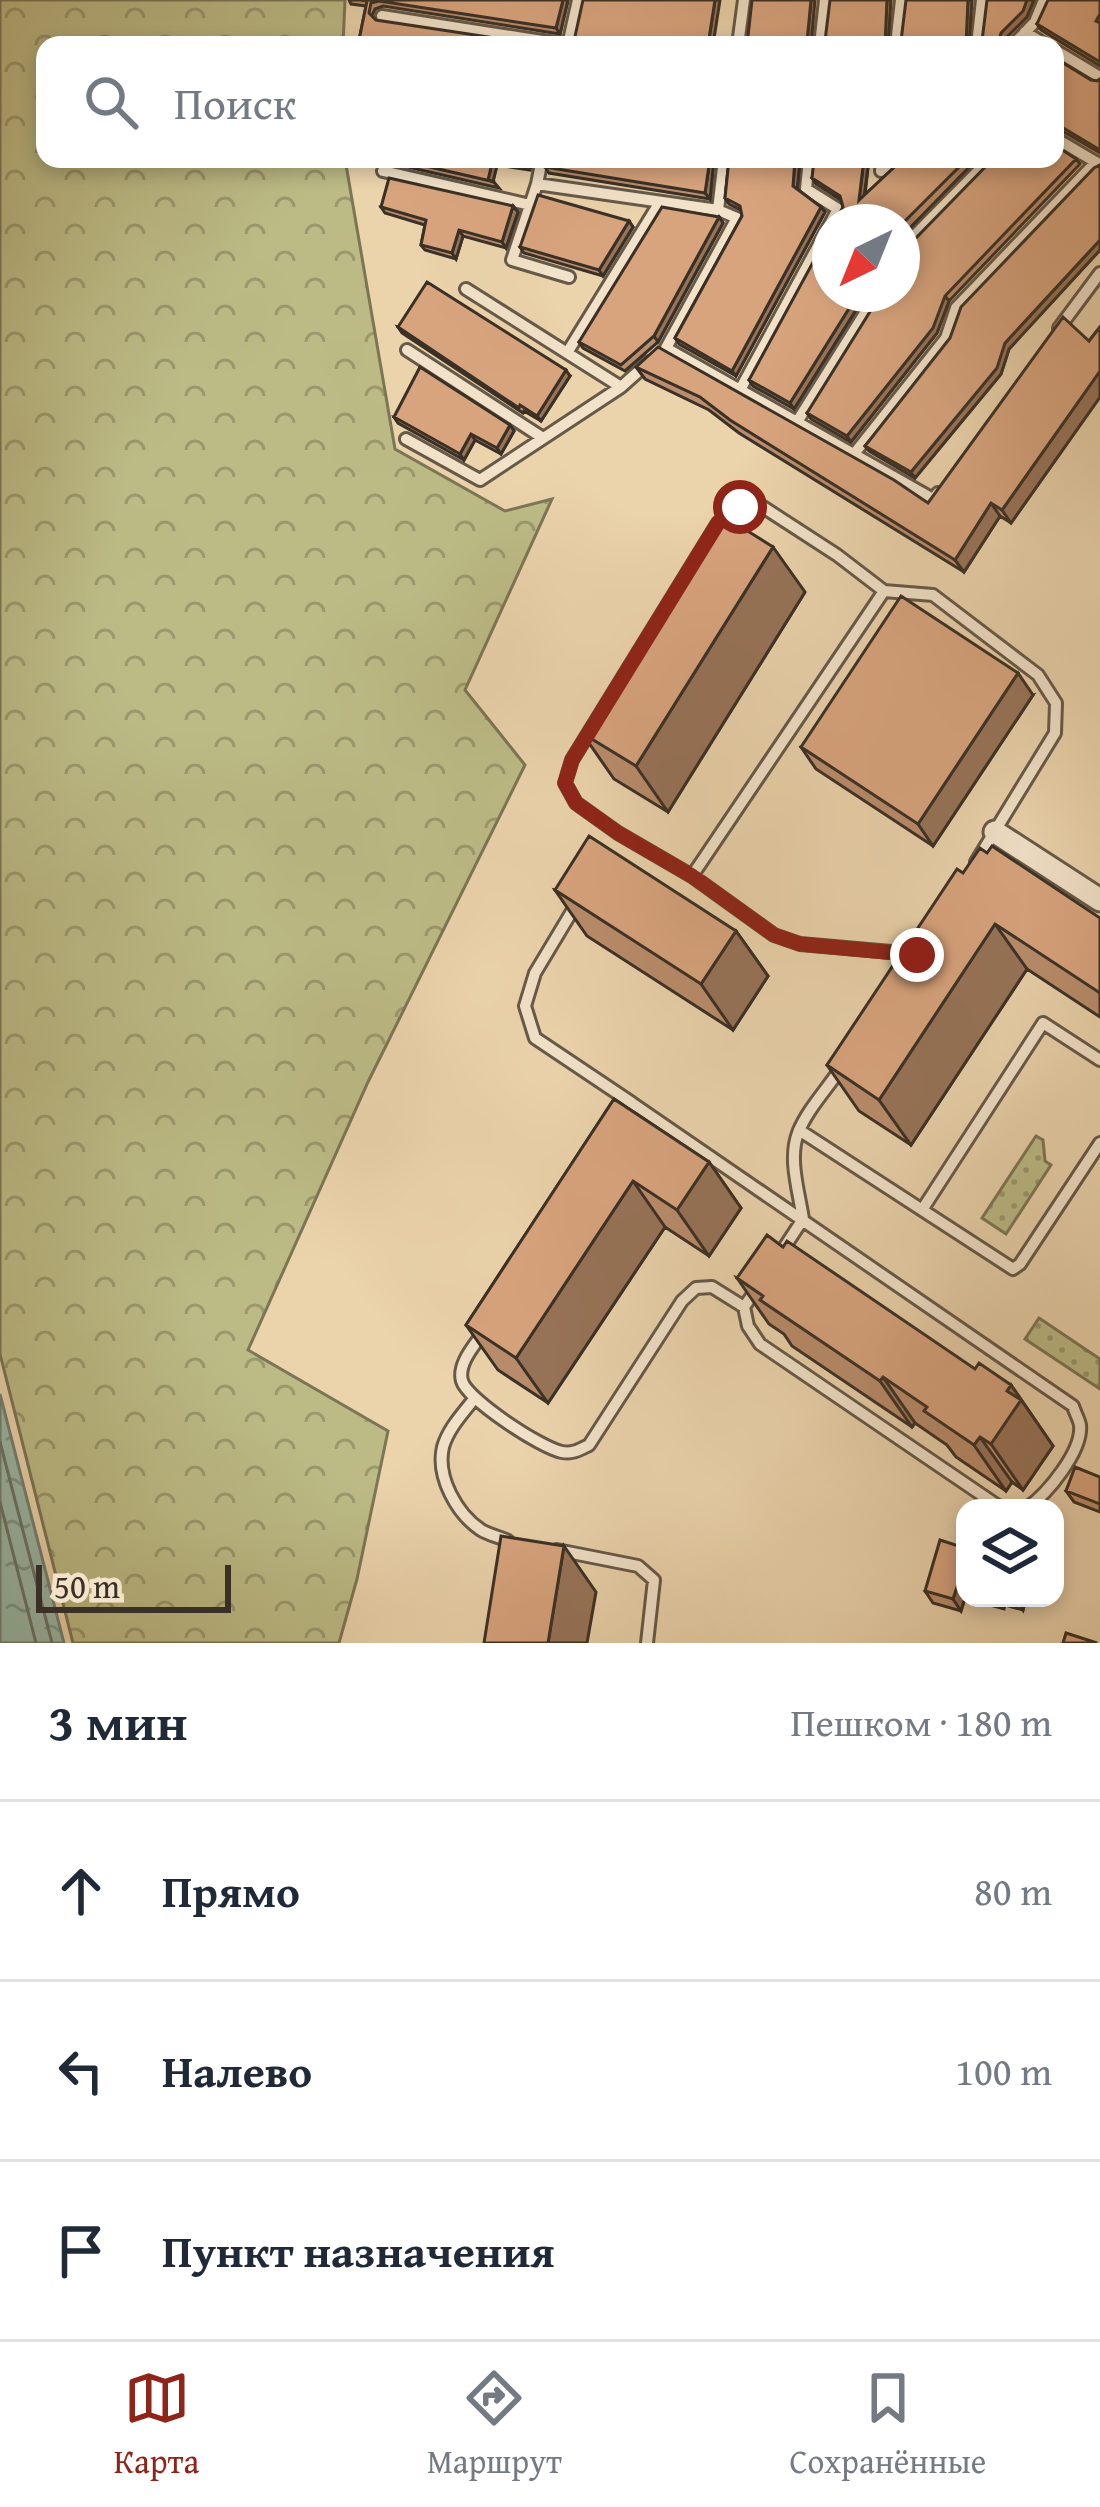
<!DOCTYPE html>
<html lang="ru">
<meta charset="utf-8">
<style>
body{margin:0;font-family:"Gentium Book Plus",serif;background:#f2f2f3;color:#1f2937}
.controls{position:absolute;right:36px;bottom:36px;display:grid;overflow:hidden;border-radius:24px;box-shadow:0 6px 18px #0003}
.controls button{width:108px;height:108px;display:grid;place-items:center;padding:0;border:0;border-bottom:3px solid #e0e1e3;background:#fff;color:#1f2937;font:60px sans-serif}
.compass{position:absolute;left:812px;top:204px;width:108px;height:108px;border-radius:50%;background:#fff;box-shadow:0 6px 18px #0003;rotate:223deg}
.scale{position:absolute;left:36px;bottom:30px;width:195px;box-sizing:border-box;padding-left:12px;border:6px solid #3a3026;border-top:0;font-size:33px;line-height:42px;white-space:nowrap;color:#3a3026;-webkit-text-stroke:9px #f2e2c9;paint-order:stroke}
.stop{position:absolute;width:36px;height:36px;margin:-27px;border:9px solid #8f2418;border-radius:50%;background:#fff}
.stop.end{background:#8f2418;border-color:#fff;box-shadow:0 3px 12px #0008}
.list{margin:0;padding:0;list-style:none}
h2{display:flex;justify-content:space-between;align-items:center;height:156px;margin:0;padding:0 48px;font-size:51px}
h2 small{font-size:39px;font-weight:400;color:#747a83}
.list li{display:grid;grid-template-columns:78px 1fr auto;gap:36px;align-items:center;box-sizing:border-box;height:180px;padding:0 48px;border-top:3px solid #e0e1e3}
.list b{display:block;font-size:45px;white-space:nowrap}
.list em{font-size:39px;font-style:normal;color:#747a83}
.icon{flex:none;width:66px;height:66px;fill:none;stroke:currentColor;stroke-width:2;stroke-linecap:round;stroke-linejoin:round}
.map{position:relative;flex:none;width:1100px;height:1643px;overflow:hidden}
.search{position:absolute;background:#fff;box-shadow:0 6px 18px #0003;left:36px;right:36px;top:36px;height:132px;display:flex;align-items:center;gap:30px;box-sizing:border-box;padding:0 42px;border-radius:24px;color:#747a83;font-size:45px}
.sheet{height:696px;background:#fff}
nav{display:flex;justify-content:space-around;align-items:center;box-sizing:border-box;height:168px;border-top:3px solid #e0e1e3;background:#fff;font-size:33px;color:#747a83}
nav a{display:grid;justify-items:center;gap:6px}
nav .on{color:#8f2418}
.map>svg:first-child{display:block}
.forest{fill:url(#forest-crowns);stroke:#7b7656;stroke-width:3}
.park{fill:url(#park-dots);stroke:#7b7656;stroke-width:3}
.water{fill:url(#water-ripples);stroke:#738273;stroke-width:3}
.lines{fill:none;stroke-linecap:round;stroke-linejoin:round}
.shore{stroke:#6a7466;stroke-width:3}
.service-casing{stroke:#665948;stroke-width:16}
.minor-casing{stroke:#665948;stroke-width:27}
.service{stroke:#f2e2c9;stroke-width:10}
.minor{stroke:#f2e2c9;stroke-width:21}
.wall{fill:#ba8d6c;stroke:#3a3026;stroke-width:3}
.shaded-wall{fill:#977358;stroke:#3a3026;stroke-width:3}
.building{fill:#d8a47e;stroke:#3a3026;stroke-width:3}
.route{stroke:#8f2418;stroke-width:15}
</style>
<div class="map">
<svg width="1100" height="1643" viewBox="0 0 1100 1643">
<defs>
<pattern id="forest-crowns" width="20" height="18" patternUnits="userSpaceOnUse" patternTransform="scale(3)"><rect width="20" height="18" fill="#bcbb86"/><path d="M2 6a3 3 0 1 1 6 0M12 15a3 3 0 1 1 6 0" fill="none" stroke="#9a986d"/></pattern>
<pattern id="park-dots" width="8" height="8" patternUnits="userSpaceOnUse" patternTransform="scale(3)"><rect width="8" height="8" fill="#bcbb86"/><path d="M2 2h.1M6 6h.1" fill="none" stroke="#9a986d" stroke-width="1.8" stroke-linecap="round"/></pattern>
<pattern id="water-ripples" width="26" height="14" patternUnits="userSpaceOnUse" patternTransform="scale(3)"><rect width="26" height="14" fill="#99b8a6"/><path d="M2 4q2-2 4 0t4 0M15 11q2-2 4 0t4 0" fill="none" stroke="#7e9687"/></pattern>
</defs>
<rect width="100%" height="100%" fill="#ebd3ac"/>
<filter id="stains"><feTurbulence type="fractalNoise" baseFrequency=".00167" numOctaves="4"/><feColorMatrix values="0 0 0 0 .2 0 0 0 0 .09 0 0 0 0 .02 0 0 0 .5 -.17"/></filter>
<radialGradient id="worn" r=".72"><stop offset=".6" stop-color="#630" stop-opacity="0"/><stop offset="1" stop-color="#630" stop-opacity=".3"/></radialGradient>
<path class="forest" d="M0 0H345L343 45H45V159H345L395 449 505 511 552 499 465 690 525 765 368 1082 248 1350 388 1431 357 1579 339 1643H73L0 1354Z"/>
<path class="park" d="M1036 1136 1043 1140 1045 1161 1051 1165 1006 1234 982 1218Z
M1039 1318 1100 1359V1389L1025 1339Z"/>
<path class="water" d="M0 1394 64 1643H0Z"/>
<g class="lines">
<path class="shore" d="M0 1442 52 1643
M0 1502 36 1643"/>
<g class="service-casing">
<path id="service" d="M382 16 568 45 578 0
M1025 32 1046 45
M738 45 744 0
M820 45 825 0
M896 45 901 0
M977 45 982 0
M1013 45 1035 22 1044 0
M1055 50 1100 77
M1055 138 1099 164
M542 159 537 184 718 210
M724 159 718 210 737 218 666 348 933 499 938 493
M809 159 806 189 838 209 831 222
M882 159 881 171 895 159
M383 171 530 205
M537 184 512 260 569 277
M902 254 912 238 990 159
M466 289 621 387
M1059 328 1100 273
M407 350 543 438
M567 353 660 202
M740 390 830 224
M797 422 877 294
M406 439 480 480 621 387 649 362
M854 454 946 338 956 308 1096 162
M740 507H763L837 555 884 591 692 876 618 833 576 803 565 783 572 760 718 523Z
M884 591 933 595 1038 675 1056 703 1055 733 976 862
M692 876 774 935 800 944 914 954
M577 903 535 973 525 1006 535 1038 632 1103
M622 1118 632 1103 1073 1406C1075 1413 1079 1419 1080 1425 1083 1451 1047 1494 1027 1508
M799 1130 1013 1269 1020 1264 1100 1143
M922 1210 1043 1023 1100 1060
M782 1251 803 1219C799 1192 788 1159 798 1133 807 1110 827 1089 841 1068
M758 1287 744 1307 748 1326 760 1344 1001 1508
M485 1330C476 1344 457 1363 462 1381 468 1400 541 1448 562 1452 572 1454 579 1450 589 1445L682 1301 696 1288 712 1287 744 1307
M474 1399C463 1413 448 1429 443 1447 436 1477 457 1514 481 1530 489 1535 500 1537 508 1541
M557 1550 638 1566 654 1580 647 1643"/>
</g>
<g class="minor-casing">
<path id="minor" d="M995 832 1100 900"/>
</g>
<use href="#service" class="service"/>
<use href="#minor" class="minor"/>
</g>
<path class="wall" d="M349 0H568L560 34 383 6 375 9 358 45 366 6 351 4Z
M1100 0V66L1041 30 1037 24Z
M1055 58 1091 80 1097 81 1100 79V153L1059 129 1055 130Z
M395 159H533L530 170 497 165 493 181 499 188 399 165Z
M546 159H714L710 199 549 173 545 167Z
M729 159H800L797 189 821 207 825 212 736 376 679 344 675 338 742 216 741 210 729 204 725 198Z
M869 159 865 195 903 159H977L902 236V222L843 207 841 200 816 184 812 178Z
M1076 159 1080 164 949 301 937 333 851 442 811 419 807 413Z
M1100 165V250L1009 349 1001 374 915 478 869 451 865 446Z
M513 206 518 212 506 248 463 236 456 259 425 250 421 245 425 225 385 213 381 207Z
M719 217 723 223 658 342 625 371 583 348 579 342Z
M629 221 633 227 603 276 524 253 520 247Z
M830 294H866L794 409 753 386 749 380Z
M398 327 570 376 541 421 524 411 523 413 402 333Z
M1100 327V397L1011 523 1000 516 964 572 739 433 709 410 645 379 636 367 928 503 1089 341Z
M394 417 510 425 514 431 501 454 475 440 464 460 398 423Z
M805 592 668 812 614 779 582 733Z
M1033 695 933 846 816 769 801 747Z
M963 873 1100 918V1017L1027 969 911 1145 859 1111 827 1065Z
M555 890 736 931 768 976 733 1030 587 936Z
M614 1099 709 1162 741 1208 709 1256 665 1227 548 1403 498 1370 466 1325Z
M737 1278 975 1369 1011 1385 1053 1446 1023 1490 1012 1482 1006 1491 956 1457 947 1445 915 1423 912 1427 792 1346 784 1334 769 1324Z
M1100 1477V1512L1074 1502 1066 1491Z
M965 1548V1598H1026L1023 1610 1005 1605 1004 1609 965 1598 961 1611 933 1603 925 1591Z"/>
<path class="shaded-wall" d="M563 0H568L560 34 556 28Z
M715 0H720L713 45H708Z
M811 0H815L811 45 807 42Z
M887 0H891L888 45H884Z
M968 0H972L969 45H965Z
M1027 0H1034L1027 17 1005 39 1002 45 999 41 1001 33Z
M493 159 497 165 493 182 488 180Z
M710 159H714L710 199 705 193Z
M795 159H800L797 192 793 186Z
M864 159H869L863 205 859 200Z
M513 206 518 212 506 248 502 242Z
M821 207 825 212 736 376 732 371Z
M719 217 723 223 658 342 654 336Z
M629 221 633 227 603 276 599 270Z
M459 230 463 236 456 259 452 253Z
M1100 240V250L1009 349 1001 374 915 478 911 472 1005 343Z
M858 294H866L794 409 790 403Z
M945 296 949 301 937 333 851 442 847 436Z
M566 370 570 376 541 421 537 416Z
M1100 371V397L1011 523 1002 510Z
M510 425 514 431 501 454 497 448Z
M471 434 475 440 464 460 460 454Z
M991 503 1000 516 964 572 955 560Z
M773 547 805 592 668 812 636 766Z
M1018 673 1033 695 933 846 918 824Z
M995 924 1027 969 911 1145 879 1100Z
M736 931 768 976 733 1030 701 984Z
M709 1162 741 1208 709 1256 677 1210Z
M633 1181 665 1227 548 1403 516 1358Z
M883 1377 915 1423 912 1427 880 1381Z
M1011 1385 1053 1446 1023 1490 991 1444 1007 1391Z
M980 1437 1012 1482 1006 1491 974 1445Z
M564 1546 596 1592 587 1643H548Z
M957 1587 965 1598 961 1611 953 1599Z
M1015 1598H1026L1023 1610Z"/>
<path class="building" d="M361 0H563L556 28 379 1 371 3 369 13 376 20 542 45H358L367 1Z
M583 0H715L708 45H570L574 41Z
M752 0H811L807 42 811 45H747Z
M830 0H887L885 45H821L825 41Z
M906 0H968L966 45H899L901 41Z
M987 0H1027L1023 11 1001 33 999 41 1002 45H980L982 41Z
M1048 0H1100V14L1096 21 1100 23V62L1037 24Z
M1023 39 1033 45H1016Z
M1055 58 1091 80 1097 81 1100 79V150L1055 123Z
M1055 145 1076 159 945 296 933 328 847 436 807 413 881 294H902V256L905 254 916 238 993 159H1055Z
M395 159H493L488 180 495 182Z
M494 159H527L526 164Z
M546 159H710L705 193 545 167Z
M729 159H795L793 186 821 207 732 371 675 338 742 216 740 206 725 198Z
M814 159H864L859 200 903 159H967L902 224V222H835L843 207 840 196 812 178Z
M1100 165V240L1005 343 997 368 911 472 865 446 950 338 961 307 1094 168Z
M389 178 513 206 502 242 459 230 452 253 421 245 426 220 381 207Z
M538 195 629 221 599 270 520 247Z
M662 207 719 217 654 336 621 365 579 342Z
M830 231V294H858L790 403 749 380Z
M427 282 566 370 537 416 520 405 519 408 398 327Z
M1063 317 1089 341 1100 327V371L1002 510 991 503 955 560 730 420 700 397 636 367 658 347 894 480 928 503Z
M420 367 510 425 497 448 471 434 460 454 394 417Z
M719 513 773 547 636 766 582 733Z
M901 596 1018 673 918 824 801 747Z
M589 836 736 931 701 984 555 890Z
M992 846 1100 918V993L995 924 879 1100 827 1065 957 869 963 873 980 848 987 853Z
M614 1099 709 1162 677 1210 633 1181 516 1358 466 1325Z
M767 1235 783 1247 787 1241 975 1369 979 1363 1011 1385 1007 1391 1021 1400 991 1444 980 1437 974 1445 924 1411 927 1407 883 1377 880 1381 760 1300 763 1296 737 1278Z
M1075 1467 1100 1477V1504L1066 1491Z
M501 1536 564 1546 548 1643H484Z
M940 1540 965 1548V1589L957 1587 953 1599 925 1591Z
M1066 1633 1097 1643H1063Z"/>
<g class="lines">
<path class="route" d="M740 507 718 523 572 760 565 783 576 803 618 833 692 876 774 935 800 944 917 955"/>
</g>
<rect width="100%" height="100%" filter="url(#stains)"/>
<rect width="100%" height="100%" fill="url(#worn)"/>
</svg>
<div class="controls">
<button><svg class="icon" aria-label="layers" viewBox="0 0 24 24"><path d="M12 4l9 5-9 5-9-5zM3 14l9 5 9-5"/></svg></button>
</div>
<svg class="compass" viewBox="-18 -18 36 36"><path d="M0-13l5 13h-10z" fill="#e53935"/><path d="M0 13l5-13h-10z" fill="#747a83"/></svg>
<div class="scale">50 m</div>
<div class="stop" style="left:740px;top:507px"></div>
<div class="stop end" style="left:917px;top:955px"></div>
<div class="search"><svg class="icon" aria-label="search" viewBox="0 0 24 24"><circle cx="10" cy="10" r="6"/><path d="M15 15l6 6"/></svg>Поиск</div>
</div>
<section class="sheet">
<h2>3 мин<small>Пешком · 180 m</small></h2>
<ul class="list">
<li><svg class="icon" aria-label="ahead" viewBox="0 0 24 24"><path d="M12 20V5M6 11l6-6 6 6"/></svg><div><b>Прямо</b></div><em>80 m</em></li>
<li><svg class="icon" aria-label="left" viewBox="0 0 24 24"><path d="M17 20v-9H6M10 6l-5 5 5 5"/></svg><div><b>Налево</b></div><em>100 m</em></li>
<li><svg class="icon" aria-label="arrive" viewBox="0 0 24 24"><path d="M6 21V4h12l-3 4 3 4H6"/></svg><div><b>Пункт назначения</b></div></li>
</ul>
</section>
<nav>
<a class="on"><svg class="icon" aria-label="map" viewBox="0 0 24 24"><path d="M3 6l6-2 6 2 6-2v14l-6 2-6-2-6 2zM9 4v14M15 6v14"/></svg>Карта</a>
<a><svg class="icon" aria-label="directions" viewBox="0 0 24 24"><path d="M12 3l9 9-9 9-9-9zM9 14v-3h6M13 9l2 2-2 2"/></svg>Маршрут</a>
<a><svg class="icon" aria-label="saved" viewBox="0 0 24 24"><path d="M7 4h10v16l-5-4-5 4z"/></svg>Сохранённые</a>
</nav>
